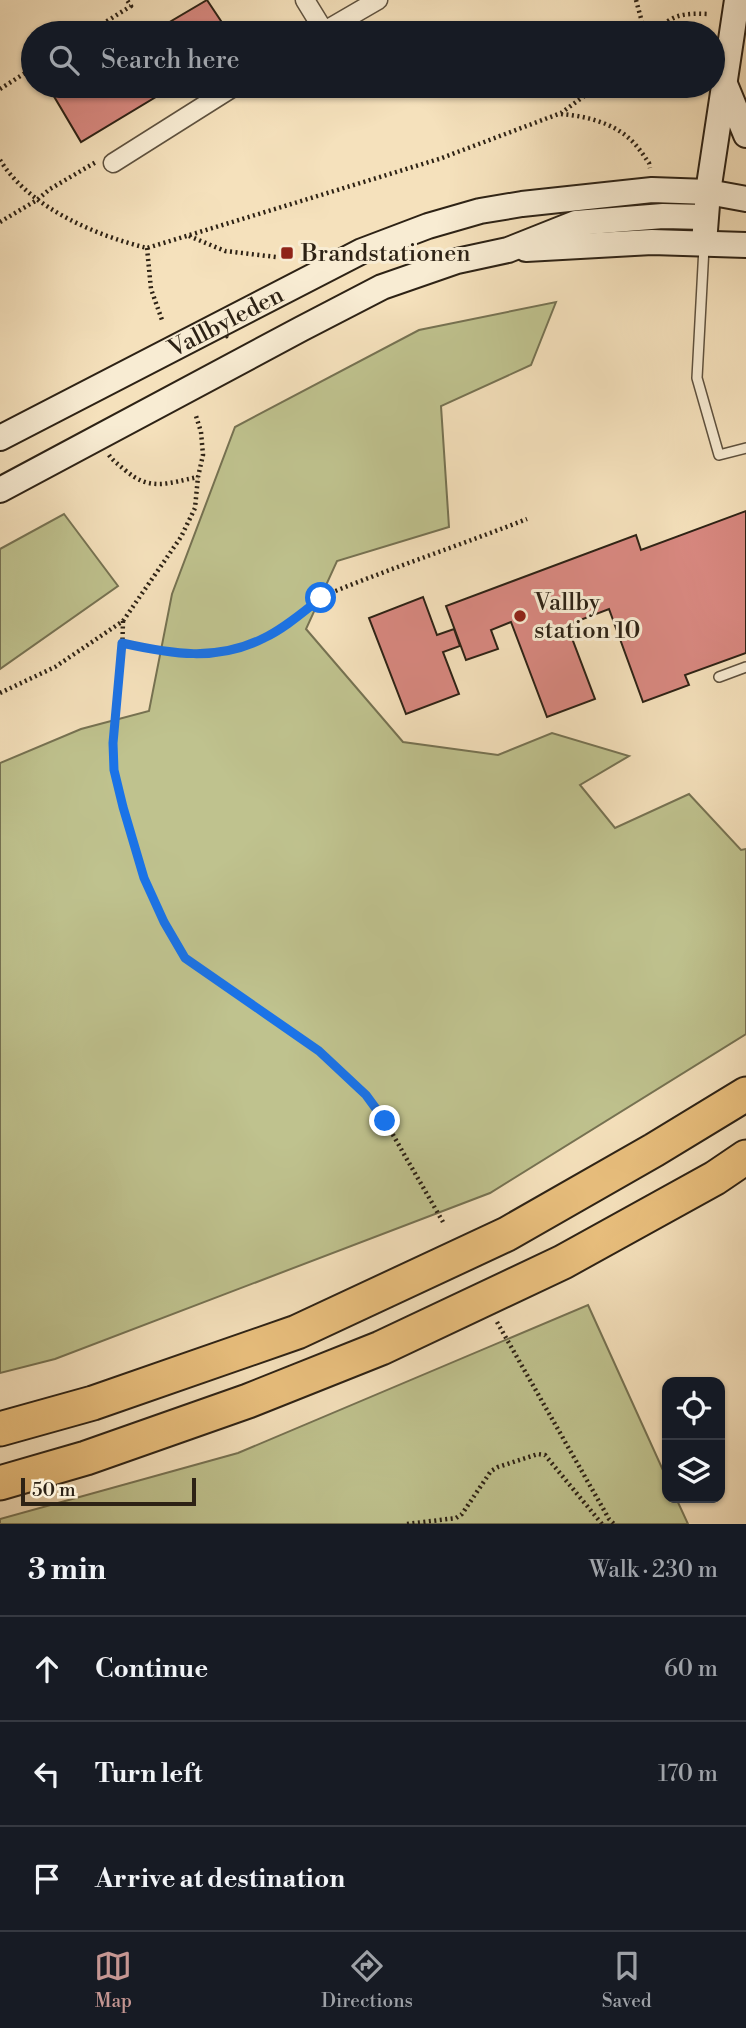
<!DOCTYPE html>
<meta charset="utf-8">
<style>
body{margin:0;font-family:"Libre Bodoni",serif;background:#242831;color:#f1f3f6}
.controls{position:absolute;right:21px;bottom:21px;display:grid;overflow:hidden;border-radius:14px;box-shadow:0 2px 5px #0004}
.controls button{width:63px;height:63px;display:grid;place-items:center;padding:0;border:0;border-bottom:2px solid #363941;background:#171b24;color:#f1f3f6;font:35px sans-serif}
.scale{position:absolute;left:21px;bottom:18px;width:175px;box-sizing:border-box;padding-left:7px;border:4px solid #2d2215;border-top:0;font-size:19px;line-height:24px;white-space:nowrap;color:#2d2215;-webkit-text-stroke:5px #f8ecd3;paint-order:stroke}
.stop{position:absolute;width:21px;height:21px;margin:-16px;border:5px solid #1a73e8;border-radius:50%;background:#fff}
.stop.end{background:#1a73e8;border-color:#fff;box-shadow:0 2px 7px #0008}
.list{margin:0;padding:0;list-style:none}
h2{display:flex;justify-content:space-between;align-items:center;height:91px;margin:0;padding:0 28px;font-size:30px}
h2 small{font-size:23px;font-weight:400;color:#9ea1a6}
.list li{display:grid;grid-template-columns:46px 1fr auto;gap:21px;align-items:center;box-sizing:border-box;height:105px;padding:0 28px;border-top:2px solid #363941}
.list b{display:block;font-size:26px;white-space:nowrap}
.list em{font-size:23px;font-style:normal;color:#9ea1a6}
.icon{flex:none;width:38px;height:38px;fill:none;stroke:currentColor;stroke-width:2;stroke-linecap:round;stroke-linejoin:round}
.map{position:relative;flex:none;width:746px;height:1524px;overflow:hidden}
.search{position:absolute;background:#171b24;box-shadow:0 2px 5px #0004;left:21px;right:21px;top:21px;height:77px;display:flex;align-items:center;gap:18px;box-sizing:border-box;padding:0 24px;border-radius:38px;color:#9ea1a6;font-size:26px}
.sheet{height:406px;background:#171b24}
nav{display:flex;justify-content:space-around;align-items:center;box-sizing:border-box;height:98px;border-top:2px solid #363941;background:#171b24;font-size:19px;color:#9ea1a6}
nav a{display:grid;justify-items:center;gap:4px}
nav .on{color:#c59692}
.map>svg:first-child{display:block}
.green{fill:#bfc28e;stroke:#767252;stroke-width:2}
.building{fill:#d88880;stroke:#2d2215;stroke-width:2}
.lines{fill:none;stroke-linecap:round;stroke-linejoin:round}
.lane-casing{stroke:#5f523f;stroke-width:12}
.street-casing{stroke:#5f523f;stroke-width:21}
.secondary-casing{stroke:#2d2215;stroke-width:28}
.highway-casing{stroke:#2d2215;stroke-width:37}
.path{stroke:#2d2215;stroke-width:4.5;stroke-dasharray:2 3.5;stroke-linecap:butt}
.lane{stroke:#f8ecd3;stroke-width:9}
.street{stroke:#f8ecd3;stroke-width:18}
.secondary{stroke:#f8ecd3;stroke-width:24}
.highway{stroke:#eac07e;stroke-width:33}
.route{stroke:#1a73e8;stroke-width:9}
.poi-dot{fill:#8f2418;stroke:#f8ecd3;stroke-width:2.5}
.labels{text-anchor:middle;stroke-width:6;stroke-linejoin:round;paint-order:stroke}
.poi-label{font-size:24px;fill:#2d2215;stroke:#f8ecd3;text-anchor:start}
.street-label{font-size:24px;fill:#2d2215;stroke:#f8ecd3}
</style>
<div class="map">
<svg width="746" height="1524" viewBox="0 0 746 1524">
<rect width="100%" height="100%" fill="#f5e1bc"/>
<filter id="stains"><feTurbulence type="fractalNoise" baseFrequency=".00286" numOctaves="4"/><feColorMatrix values="0 0 0 0 .2 0 0 0 0 .09 0 0 0 0 .02 0 0 0 .5 -.17"/></filter>
<radialGradient id="worn" r=".72"><stop offset=".6" stop-color="#630" stop-opacity="0"/><stop offset="1" stop-color="#630" stop-opacity=".3"/></radialGradient>
<path class="green" d="M556 302 531 365 441 406 449 527 337 561 306 629 403 742 498 755 552 733 629 756 580 785 615 828 689 794 741 850 746 849V1034L490 1193 55 1359 0 1373V763L81 729 149 711 172 594 235 427 419 330Z
M64 514 118 586 0 669V549Z
M588 1305 667 1479V1498H676L688 1524H0V1519L238 1453Z"/>
<path class="building" d="M207 0 229 33H151Z
M64 86H174L81 142 52 93Z
M746 511V653L685 675 689 685 643 702 609 609 567 625 595 699 547 717 511 622 491 630 498 649 466 660 446 606 636 535 641 550Z
M423 597 437 635 454 629 460 646 443 652 459 694 406 714 369 618Z"/>
<g class="lines">
<g class="lane-casing">
<path id="lane" d="M704 247 697 378 719 455 746 448
M719 677 746 667"/>
</g>
<g class="street-casing">
<path id="street" d="M305 0 324 31
M321 33 378 0
M113 163 235 86"/>
</g>
<g class="secondary-casing">
<g id="secondary">
<path d="M725 84 746 135"/>
<path d="M704 243 708 192 737 0"/>
<path d="M526 249 652 242 746 245"/>
<path id="s1" d="M0 438 362 251 428 226 480 211 522 204 652 190 708 192 746 199"/>
<path d="M0 490 301 329 382 287 457 261 508 250 576 223 663 216 705 217"/>
</g>
</g>
<g class="highway-casing">
<path id="highway" d="M0 1429 93 1403 297 1332 507 1234 654 1150 746 1094
M0 1483 86 1458 248 1401 381 1348 563 1262 715 1178 746 1157"/>
</g>
<path class="path" d="M636 0 645 33
M88 33 131 6 127 0
M656 33C671 14 684 13 708 14
M0 89 33 68
M561 114C586 116 614 123 632 141 639 148 644 156 649 163L650 168
M0 160C29 207 94 235 147 248L439 159 561 113 598 86
M0 222 37 200 50 189 96 162
M189 236 225 251 276 257
M147 248 151 289 162 320
M109 455C113 461 119 465 125 470 150 492 168 483 198 477
M123 621 122 658 113 743 114 770 123 807 144 878 164 922 185 958 319 1051 367 1095 385 1121 443 1222
M122 643C183 657 225 663 280 628 298 616 314 600 333 592 397 566 463 544 527 519
M0 693 55 667 123 621 181 537 195 508 198 477 203 455 201 432 196 416
M497 1322 609 1519 614 1524
M407 1524 456 1518 462 1514 491 1471 498 1467 538 1454 545 1455 602 1524"/>
<use href="#lane" class="lane"/>
<use href="#street" class="street"/>
<use href="#secondary" class="secondary"/>
<use href="#highway" class="highway"/>
</g>
<g class="lines">
<path class="route" d="M321 598C303 612 285 628 264 638 217 662 171 654 122 643L113 743 114 770 123 807 144 878 164 922 185 958 319 1051 366 1095 385 1121"/>
</g>
<g class="poi-dot">
<rect x="280" y="246" width="14" height="14" rx="3.5"/>
<circle cx="520" cy="616" r="7"/>
</g>
<g class="labels">
<g class="poi-label">
<text x="301" y="261">Brandstationen</text>
<text x="534" y="610">Vallby<tspan x="534" dy="28">station 10</tspan></text>
</g>
<g class="street-label">
<text dy="8" stroke="none"><textPath href="#s1" startOffset="254">Vallbyleden</textPath></text>
</g>
</g>
<rect width="100%" height="100%" filter="url(#stains)"/>
<rect width="100%" height="100%" fill="url(#worn)"/>
</svg>
<div class="controls">
<button><svg class="icon" aria-label="locate" viewBox="0 0 24 24"><circle cx="12" cy="12" r="6"/><path d="M12 2v4M12 18v4M2 12h4M18 12h4"/></svg></button>
<button><svg class="icon" aria-label="layers" viewBox="0 0 24 24"><path d="M12 4l9 5-9 5-9-5zM3 14l9 5 9-5"/></svg></button>
</div>
<div class="scale">50 m</div>
<div class="stop" style="left:321px;top:598px"></div>
<div class="stop end" style="left:385px;top:1121px"></div>
<div class="search"><svg class="icon" aria-label="search" viewBox="0 0 24 24"><circle cx="10" cy="10" r="6"/><path d="M15 15l6 6"/></svg>Search here</div>
</div>
<section class="sheet">
<h2>3 min<small>Walk · 230 m</small></h2>
<ul class="list">
<li><svg class="icon" aria-label="ahead" viewBox="0 0 24 24"><path d="M12 20V5M6 11l6-6 6 6"/></svg><div><b>Continue</b></div><em>60 m</em></li>
<li><svg class="icon" aria-label="left" viewBox="0 0 24 24"><path d="M17 20v-9H6M10 6l-5 5 5 5"/></svg><div><b>Turn left</b></div><em>170 m</em></li>
<li><svg class="icon" aria-label="arrive" viewBox="0 0 24 24"><path d="M6 21V4h12l-3 4 3 4H6"/></svg><div><b>Arrive at destination</b></div></li>
</ul>
</section>
<nav>
<a class="on"><svg class="icon" aria-label="map" viewBox="0 0 24 24"><path d="M3 6l6-2 6 2 6-2v14l-6 2-6-2-6 2zM9 4v14M15 6v14"/></svg>Map</a>
<a><svg class="icon" aria-label="directions" viewBox="0 0 24 24"><path d="M12 3l9 9-9 9-9-9zM9 14v-3h6M13 9l2 2-2 2"/></svg>Directions</a>
<a><svg class="icon" aria-label="saved" viewBox="0 0 24 24"><path d="M7 4h10v16l-5-4-5 4z"/></svg>Saved</a>
</nav>
